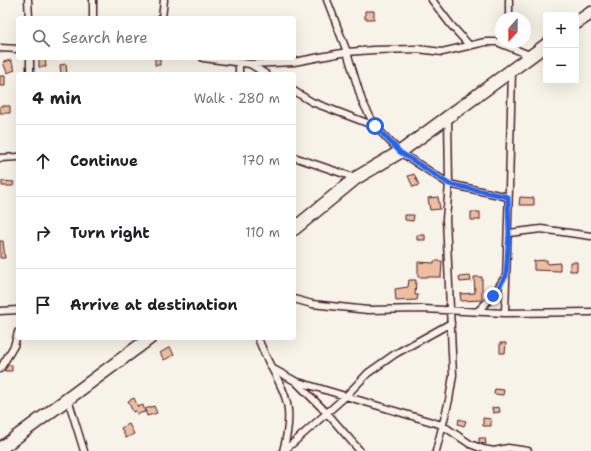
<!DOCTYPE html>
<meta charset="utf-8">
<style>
body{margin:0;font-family:"Shantell Sans",sans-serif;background:#f6f6f6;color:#202124}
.controls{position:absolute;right:12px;top:12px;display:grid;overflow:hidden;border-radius:4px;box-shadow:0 4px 16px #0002}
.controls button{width:36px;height:36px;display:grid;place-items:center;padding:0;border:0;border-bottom:1px solid #e0e0e0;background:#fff;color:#202124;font:20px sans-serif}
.compass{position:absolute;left:495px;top:12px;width:36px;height:36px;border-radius:50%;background:#fff;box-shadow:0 4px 16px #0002;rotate:201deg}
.stop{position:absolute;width:12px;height:12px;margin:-9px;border:3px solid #2563eb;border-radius:50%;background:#fff}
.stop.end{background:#2563eb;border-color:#fff;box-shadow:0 1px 4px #0008}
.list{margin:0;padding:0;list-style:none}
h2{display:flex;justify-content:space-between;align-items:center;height:52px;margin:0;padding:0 16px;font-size:17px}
h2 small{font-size:13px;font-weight:400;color:#757577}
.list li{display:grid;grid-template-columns:26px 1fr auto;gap:12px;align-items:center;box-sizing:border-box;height:72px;padding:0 16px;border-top:1px solid #e0e0e0}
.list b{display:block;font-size:15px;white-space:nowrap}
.list em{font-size:13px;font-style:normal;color:#757577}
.icon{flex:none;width:22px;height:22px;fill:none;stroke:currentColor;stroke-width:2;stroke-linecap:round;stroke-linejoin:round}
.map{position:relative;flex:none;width:591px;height:451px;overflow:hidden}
.search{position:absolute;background:#fff;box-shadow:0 4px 16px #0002;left:16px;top:16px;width:280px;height:44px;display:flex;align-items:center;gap:10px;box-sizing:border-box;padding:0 14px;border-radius:4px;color:#757577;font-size:15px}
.panel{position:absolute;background:#fff;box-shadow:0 4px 16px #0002;left:16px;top:72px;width:280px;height:268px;border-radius:4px}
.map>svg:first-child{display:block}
.building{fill:#efbe9f;stroke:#4a1f2b}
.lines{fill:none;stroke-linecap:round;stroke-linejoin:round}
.street-casing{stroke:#4a1f2b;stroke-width:9}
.highway-casing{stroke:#4a1f2b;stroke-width:15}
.street{stroke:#f7f3e8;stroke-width:6}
.highway{stroke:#f7f3e8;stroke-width:12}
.route{stroke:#2563eb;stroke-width:5}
</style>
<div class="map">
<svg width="591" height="451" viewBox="0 0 591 451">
<rect width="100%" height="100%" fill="#f7f3e8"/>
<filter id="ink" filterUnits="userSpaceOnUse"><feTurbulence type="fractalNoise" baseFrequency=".025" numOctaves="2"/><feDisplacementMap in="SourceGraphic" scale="8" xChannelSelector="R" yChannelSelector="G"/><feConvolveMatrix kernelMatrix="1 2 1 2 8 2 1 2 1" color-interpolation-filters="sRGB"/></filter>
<g filter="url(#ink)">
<path class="building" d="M365 11H374V19H365Z
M39 58H45L46 67H39Z
M155 58H160V65H155Z
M11 60 15 70 7 73 3 62Z
M66 64 67 74H61L60 65Z
M0 76H5V86H0Z
M0 106H10V113H0Z
M414 174 419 185 413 187 408 176Z
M2 181 14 182 13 186H2Z
M438 197 440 209 430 210 428 198Z
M520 197 534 198V205H519Z
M471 212H480V220H471Z
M405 215H414L413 221 405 220Z
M417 235H425V240H417Z
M0 241H3L5 258H0Z
M547 260V264L560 263V271L534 270V261Z
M434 261H442L441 277H418V262L434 263Z
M570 262H577V271H570Z
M470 276 471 281 460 282 459 277Z
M474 277H482V300L461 301 460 294 475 293Z
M409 280H416L415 295H418L417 300 396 301 395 289 408 287Z
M500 343H506L505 353H500Z
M170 347 174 355 164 360 160 353Z
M8 365H12V371H4Z
M495 389 504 390 503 395 494 394Z
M134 398 138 407 143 405 145 412 137 414 136 411 133 412 128 401Z
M154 406 157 413 147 416 145 409Z
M499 407 500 412 493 413 492 408Z
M483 418 491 419V426H483Z
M459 419 466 421 464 426 458 424Z
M129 424 134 434 126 438 121 428Z
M479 438H485L486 444 479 443Z"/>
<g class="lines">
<g class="street-casing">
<path id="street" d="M28 0 29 18
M93 0V18
M327 0 347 52 362 101 375 126
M432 0 451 25 470 46
M509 0V18
M162 18 164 0
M0 48 18 49
M203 58 250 64 294 62 347 52 373 50 418 49 442 52 485 42H497L532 56
M250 64 266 74
M30 74V58
M239 74V63
M294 91 312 102 375 126 400 152 449 184 508 197
M294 157 356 178
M0 158 18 157
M509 233 541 229 591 236
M294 299 312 304 368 310 423 309 505 313 591 312
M0 311 18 310
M477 312 493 296 505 277
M505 313C508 232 510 152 512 71
M258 338C276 387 299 393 283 451
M0 369 14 346 18 332
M275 370 295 381 327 413 360 451
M295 381 442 425 470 444 483 449 494 451 508 448 528 451
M68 399 84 451
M284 451 346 396 368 373 395 354 451 323
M436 451 449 400 453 375 446 219 449 184 448 117"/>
</g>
<g class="highway-casing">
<path id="highway" d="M576 23 591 13
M294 229 356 178 400 152 546 45
M0 449 150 338"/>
</g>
<use href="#street" class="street"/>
<use href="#highway" class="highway"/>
</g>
</g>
<g class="lines" filter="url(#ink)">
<path class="route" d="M375 126 400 152 449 184 508 197 509 233 506 276 493 296"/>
</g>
</svg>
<div class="controls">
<button>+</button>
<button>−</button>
</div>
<svg class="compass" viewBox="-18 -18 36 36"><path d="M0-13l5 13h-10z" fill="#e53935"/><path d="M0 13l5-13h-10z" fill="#757577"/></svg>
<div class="stop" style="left:375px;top:126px"></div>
<div class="stop end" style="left:493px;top:296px"></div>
<div class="search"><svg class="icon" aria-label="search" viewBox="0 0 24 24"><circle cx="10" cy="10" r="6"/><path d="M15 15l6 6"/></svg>Search here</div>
<section class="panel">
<h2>4 min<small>Walk · 280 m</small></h2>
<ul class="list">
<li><svg class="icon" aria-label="ahead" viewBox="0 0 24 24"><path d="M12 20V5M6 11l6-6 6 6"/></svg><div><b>Continue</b></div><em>170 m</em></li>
<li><svg class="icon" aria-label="right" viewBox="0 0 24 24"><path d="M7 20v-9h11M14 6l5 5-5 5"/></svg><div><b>Turn right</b></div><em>110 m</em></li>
<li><svg class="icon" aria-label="arrive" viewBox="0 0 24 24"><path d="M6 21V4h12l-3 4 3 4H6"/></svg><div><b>Arrive at destination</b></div></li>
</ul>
</section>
</div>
